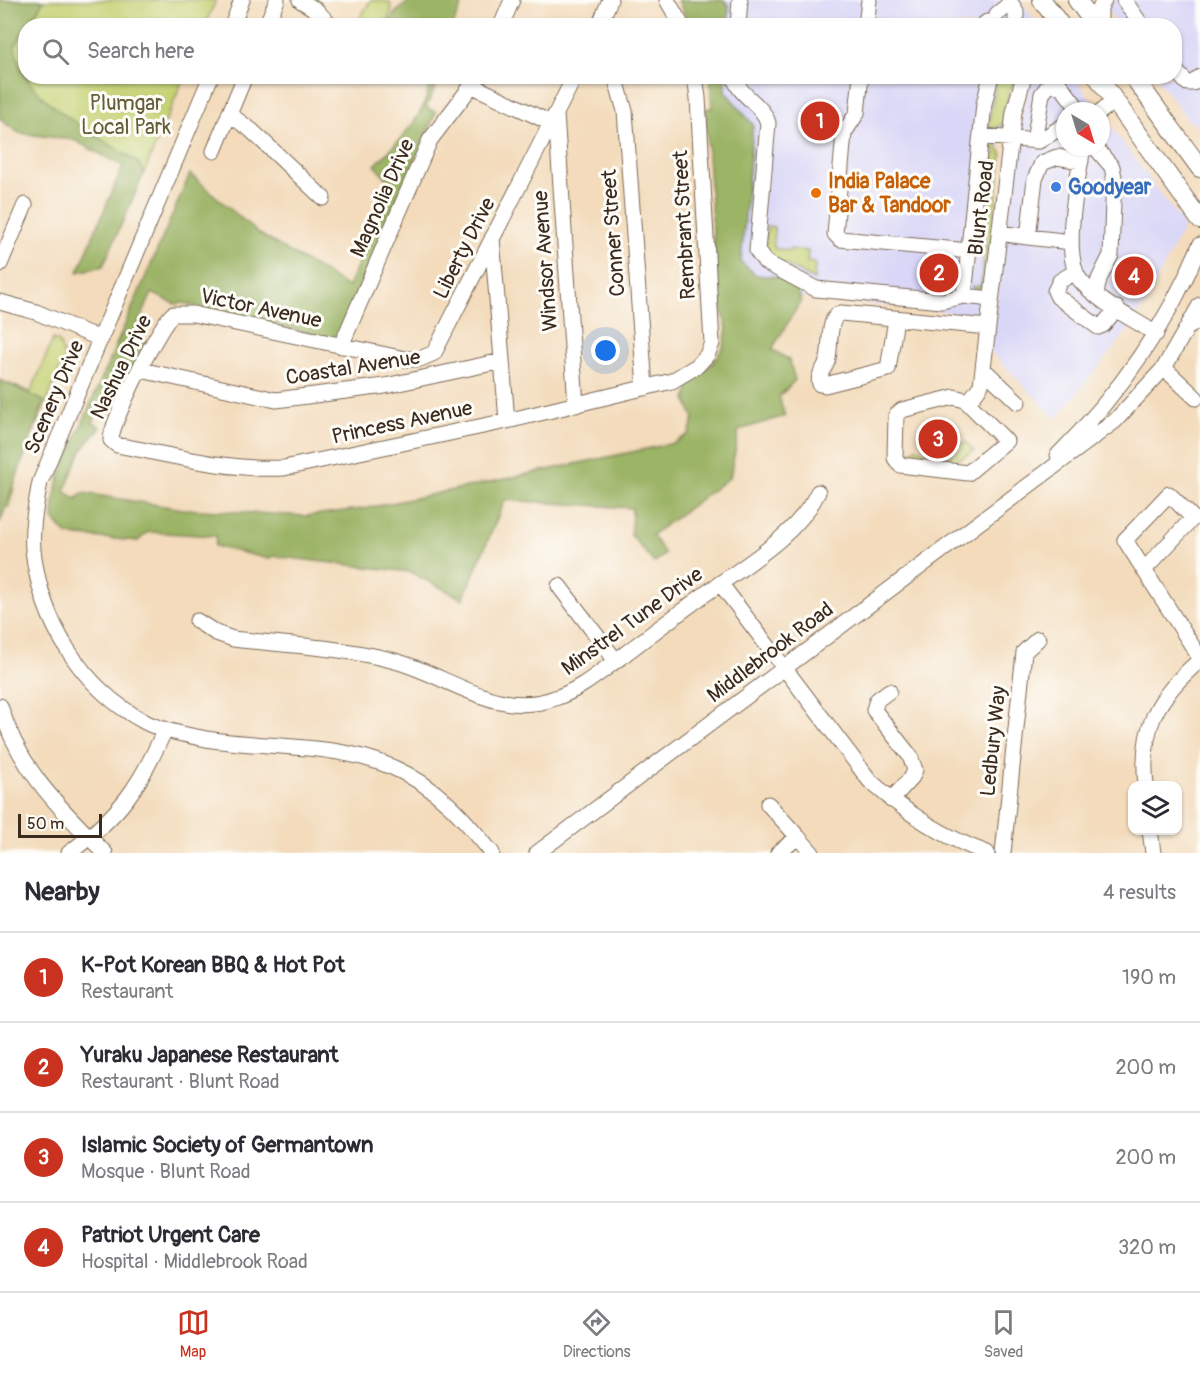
<!DOCTYPE html>
<meta charset="utf-8">
<style>
body{margin:0;font-family:Pangolin,sans-serif;background:#f2f2f3;color:#2b2b33}
.controls{position:absolute;right:18px;bottom:18px;display:grid;overflow:hidden;border-radius:12px;box-shadow:0 2px 4px #0004}
.controls button{width:54px;height:54px;display:grid;place-items:center;padding:0;border:0;border-bottom:2px solid #e1e1e2;background:#fff;color:#2b2b33;font:30px sans-serif}
.compass{position:absolute;left:1056px;top:102px;width:54px;height:54px;border-radius:50%;background:#fff;box-shadow:0 2px 4px #0004;rotate:142deg}
.scale{position:absolute;left:18px;bottom:15px;width:84px;box-sizing:border-box;padding-left:6px;border:3px solid #3b2a1e;border-top:0;font-size:16px;line-height:21px;white-space:nowrap;color:#3b2a1e;-webkit-text-stroke:4px #fdfcf7;paint-order:stroke}
.you{position:absolute;left:606px;top:351px;width:21px;height:21px;margin:-15px;border:4px solid #fff;border-radius:50%;background:#1a73e8;box-shadow:0 0 0 9px #1a73e833}
.badge{display:grid;place-items:center;width:39px;height:39px;border-radius:50%;background:#c8321e;color:#fff;font-size:20px;font-weight:700}
.pin{position:absolute;translate:-50% -50%;border:3px solid #fff;box-shadow:0 2px 6px #0006}
.list{margin:0;padding:0;list-style:none}
h2{display:flex;justify-content:space-between;align-items:center;height:78px;margin:0;padding:0 24px;font-size:26px}
h2 small{font-size:20px;font-weight:400;color:#7c7c81}
.list li{display:grid;grid-template-columns:39px 1fr auto;gap:18px;align-items:center;box-sizing:border-box;height:90px;padding:0 24px;border-top:2px solid #e1e1e2}
.list b{display:block;font-size:22px;white-space:nowrap}
.list p{margin:0;font-size:20px;white-space:nowrap;color:#7c7c81}
.list em{font-size:20px;font-style:normal;color:#7c7c81}
.icon{flex:none;width:33px;height:33px;fill:none;stroke:currentColor;stroke-width:2;stroke-linecap:round;stroke-linejoin:round}
.map{position:relative;flex:none;width:1200px;height:853px;overflow:hidden}
.search{position:absolute;background:#fff;box-shadow:0 2px 4px #0004;left:18px;right:18px;top:18px;height:66px;display:flex;align-items:center;gap:15px;box-sizing:border-box;padding:0 21px;border-radius:24px;color:#7c7c81;font-size:22px}
.sheet{height:438px;background:#fff}
nav{display:flex;justify-content:space-around;align-items:center;box-sizing:border-box;height:84px;border-top:2px solid #e1e1e2;background:#fff;font-size:16px;color:#7c7c81}
nav a{display:grid;justify-items:center;gap:3px}
nav .on{color:#c8321e}
.map>svg:first-child{display:block}
.built{fill:#d9d6f7}
.green{fill:#c5d274;stroke:#807e49;stroke-width:1.5}
.forest{fill:#9cb466;stroke:#6c6f42;stroke-width:1.5}
.lines{fill:none;stroke-linecap:round;stroke-linejoin:round}
.minor-casing{stroke:#7b6855;stroke-width:17}
.major-casing{stroke:#7b6855;stroke-width:20}
.minor{stroke:#fff;stroke-width:15}
.major{stroke:#fff;stroke-width:18}
.shop-dot{fill:#3f7fe0;stroke:#fdfcf7;stroke-width:2}
.food-dot{fill:#e8710a;stroke:#fdfcf7;stroke-width:2}
.labels{text-anchor:middle;stroke-width:6;stroke-linejoin:round;paint-order:stroke}
.park-label{font-size:21px;fill:#645c38;stroke:#fdfcf7}
.food-label{font-size:21px;font-weight:bold;fill:#c56008;stroke:#fdfcf7;text-anchor:start}
.shop-label{font-size:21px;font-weight:bold;fill:#366cbe;stroke:#fdfcf7;text-anchor:start}
.street-label{font-size:21px;fill:#3b2a1e;stroke:#fdfcf7}
</style>
<div class="map">
<svg width="1200" height="853" viewBox="0 0 1200 853">
<rect width="100%" height="100%" fill="#fdfcf7"/>
<filter id="ink" filterUnits="userSpaceOnUse"><feTurbulence type="fractalNoise" baseFrequency=".0167" numOctaves="2"/><feDisplacementMap in="SourceGraphic" scale="12" xChannelSelector="R" yChannelSelector="G"/><feConvolveMatrix kernelMatrix="1 2 1 2 8 2 1 2 1" color-interpolation-filters="sRGB"/></filter>
<filter id="wash" filterUnits="userSpaceOnUse"><feTurbulence type="fractalNoise" baseFrequency=".008" numOctaves="4" result="noise"/><feDisplacementMap in="SourceGraphic" scale="24" xChannelSelector="R" yChannelSelector="G"/><feGaussianBlur stdDeviation="1.35" result="paint"/><feColorMatrix in="noise" values="0 0 0 0 0 0 0 0 0 0 0 0 0 0 0 0 0 1.4 0 .05"/><feComposite in="paint" operator="in"/></filter>
<g filter="url(#wash)">
<rect width="100%" height="100%" fill="#f3dbbb"/>
<path class="built" d="M699 0H1020L1038 25H715Z
M1100 0H1200V127L1188 120 1156 77 1174 76V26L1119 25Z
M718 77H1015L1008 94 1003 122 984 316 726 289Z
M1032 77H1074L1099 111H1065V147H1101V113L1182 223 1183 228 1147 300 1125 334 1056 419 990 351 1020 122Z"/>
<path class="green" d="M0 0H216L205 25 26 26V76L184 77 144 173 140 165 0 101Z
M371 0 390 2 392 11 384 23 369 25 359 19Z
M997 77H1016L1008 95 1003 123 993 130 988 126Z
M988 143 998 145 1002 155 986 285 977 291 972 287 981 286 995 149 987 147Z
M767 226 774 227V248L790 251V249L808 251 807 262 815 263 814 280 771 257 765 247Z
M53 339 59 342 65 358 20 463 9 507 0 506 2 381 31 392Z
M966 442 974 451 951 464 903 458 902 453 912 452 916 448 940 458 942 454 950 457 954 447Z"/>
<path class="forest" d="M0 0H44L15 46C16 53 18 62 21 69 40 107 103 139 139 163L144 173 103 266 78 272 123 166 74 140 19 133 0 119Z
M411 0H464L453 25H386L396 12Z
M678 0H724L729 5 728 25H690Z
M429 77H440L426 108 436 112 337 340 183 303 175 304 152 293 134 334 147 341 136 366 117 393 107 389 93 423 101 427C96 435 90 439 85 446 76 459 71 475 65 491L76 499 83 493 183 509 306 516 368 508 674 443 689 434 694 418 686 400 691 381 714 362 724 346 727 328 717 293 705 109 712 108 710 77H725V91L753 125 741 262 756 275 778 277 798 289 801 301 772 349 789 360 795 380 779 397 785 416 739 430 730 477 652 535 665 554 654 563 631 535 632 508 505 500 463 599 410 572 273 556 269 559 215 546 216 536 148 532 138 541 67 535 53 519 54 499 60 475 190 174 258 233 348 287 393 185 375 165C398 142 431 112 429 77Z
M0 380 44 401 0 523Z"/>
</g>
<g filter="url(#ink)">
<g class="lines">
<g class="minor-casing">
<path id="minor" d="M300 0 316 10 331 26
M667 0 682 26
M1009 0 1016 11V26
M1124 0 1142 26
M997 14 1011 3
M232 26 242 0
M266 26 277 0
M501 26 512 0
M599 26 610 0
M738 26 740 0
M866 26 869 0
M982 26 987 22
M1100 26V8L1104 0
M1174 69 1187 83H1193L1200 77
M211 76 40 482C36 504 31 527 33 550 41 621 80 687 145 722 162 731 187 735 206 739 267 749 336 742 394 768 436 786 464 818 492 853
M575 76 434 353 420 359H405L193 314H173C160 324 110 424 111 440L117 445C170 455 229 471 284 468L507 421 672 381 697 366 707 355 712 343 698 98 695 76
M615 76 625 111 645 388
M734 76C738 96 763 104 768 123L757 251 765 262 816 289 942 301 964 296
M861 76 857 113 844 133 835 234 840 239 969 251
M991 76 984 104 964 296 991 299
M473 86 551 123
M1101 111 1115 101
M229 114 251 130 323 198
M556 114 576 405
M981 136 1039 141 1063 126
M1034 141 1042 94 1049 85 1061 86 1080 111
M1083 147C1078 179 1061 254 1080 280 1098 302 1132 318 1156 334
M1095 147 1112 167 1114 177 1111 255 1099 279 1096 294
M214 151 245 76
M999 233 1028 237 1035 179 1042 163 1057 157 1081 161
M1028 237 1071 242
M492 238 507 421
M0 264 25 205
M1075 272 1060 281 1055 291 1058 297 1098 327 1103 325 1117 308
M0 302 36 312 101 339
M896 319 888 369 825 385 820 384C817 376 824 370 827 362 832 349 826 317 841 313L988 327
M341 346 430 140 479 76
M1164 368 1196 398
M983 369 1018 402
M141 370 276 400 385 386 502 361
M954 397 965 400 1006 441 968 473 900 465 895 458 896 415 902 410Z
M968 403 981 385 1014 112 1024 76
M1058 455C1118 395 1168 324 1200 245
M1144 570 1193 518 1169 494 1125 540 1200 658
M720 583 870 781C905 812 943 837 987 853
M559 586 616 661
M197 621 216 633 233 639C286 645 340 647 391 660 446 673 496 720 555 698 580 690 600 672 621 657 647 637 674 617 701 597 740 568 797 537 818 492
M889 691 877 700 874 710 910 756 915 770 912 777 891 800
M0 706C20 771 58 806 105 853
M1146 786C1140 727 1156 698 1200 660
M768 804 798 837
M1150 830 1153 853
M69 853C120 815 140 787 165 729
M537 853 1115 421 1164 368 1200 305
M778 853 798 837 812 853
M1003 853 1024 652 1038 639"/>
</g>
<g class="major-casing">
<path id="major" d="M1042 0 1061 26
M1077 0 1096 26
M1097 76 1200 220
M1133 76 1200 168
M1191 324 1200 316"/>
</g>
<use href="#minor" class="minor"/>
<use href="#major" class="major"/>
</g>
</g>
<circle class="shop-dot" cx="1056" cy="187" r="6"/>
<circle class="food-dot" cx="816" cy="193" r="6"/>
<g class="labels">
<g class="park-label">
<text x="126" y="110">Plumgar<tspan x="126" dy="24">Local Park</tspan></text>
</g>
<g class="food-label">
<text x="828" y="188">India Palace<tspan x="828" dy="24">Bar &amp; Tandoor</tspan></text>
</g>
<g class="shop-label">
<text x="1068" y="194">Goodyear</text>
</g>
<g class="street-label">
<text transform="translate(382 198) rotate(-66)" y="7">Magnolia Drive</text>
<text transform="translate(981 208) rotate(-83)" y="7">Blunt Road</text>
<text transform="translate(684 225) rotate(-93)" y="7">Rembrant Street</text>
<text transform="translate(613 233) rotate(-94)" y="7">Conner Street</text>
<text transform="translate(464 248) rotate(-63)" y="7">Liberty Drive</text>
<text transform="translate(545 261) rotate(-94)" y="7">Windsor Avenue</text>
<text transform="translate(261 308) rotate(12)" y="7">Victor Avenue</text>
<text transform="translate(121 367) rotate(-64)" y="7">Nashua Drive</text>
<text transform="translate(353 367) rotate(-9)" y="7">Coastal Avenue</text>
<text transform="translate(54 397) rotate(-67)" y="7">Scenery Drive</text>
<text transform="translate(402 422) rotate(-12)" y="7">Princess Avenue</text>
<text transform="translate(632 621) rotate(-36)" y="7">Minstrel Tune Drive</text>
<text transform="translate(770 652) rotate(-37)" y="7">Middlebrook Road</text>
<text transform="translate(993 741) rotate(-84)" y="7">Ledbury Way</text>
</g>
</g>
</svg>
<div class="controls">
<button><svg class="icon" aria-label="layers" viewBox="0 0 24 24"><path d="M12 4l9 5-9 5-9-5zM3 14l9 5 9-5"/></svg></button>
</div>
<svg class="compass" viewBox="-18 -18 36 36"><path d="M0-13l5 13h-10z" fill="#e53935"/><path d="M0 13l5-13h-10z" fill="#7c7c81"/></svg>
<div class="scale">50 m</div>
<div class="you"></div>
<div class="pin badge" style="left:820px;top:121px">1</div>
<div class="pin badge" style="left:939px;top:273px">2</div>
<div class="pin badge" style="left:938px;top:439px">3</div>
<div class="pin badge" style="left:1134px;top:276px">4</div>
<div class="search"><svg class="icon" aria-label="search" viewBox="0 0 24 24"><circle cx="10" cy="10" r="6"/><path d="M15 15l6 6"/></svg>Search here</div>
</div>
<section class="sheet">
<h2>Nearby<small>4 results</small></h2>
<ul class="list">
<li><span class="badge">1</span><div><b>K-Pot Korean BBQ &amp; Hot Pot</b><p>Restaurant</p></div><em>190 m</em></li>
<li><span class="badge">2</span><div><b>Yuraku Japanese Restaurant</b><p>Restaurant · Blunt Road</p></div><em>200 m</em></li>
<li><span class="badge">3</span><div><b>Islamic Society of Germantown</b><p>Mosque · Blunt Road</p></div><em>200 m</em></li>
<li><span class="badge">4</span><div><b>Patriot Urgent Care</b><p>Hospital · Middlebrook Road</p></div><em>320 m</em></li>
</ul>
</section>
<nav>
<a class="on"><svg class="icon" aria-label="map" viewBox="0 0 24 24"><path d="M3 6l6-2 6 2 6-2v14l-6 2-6-2-6 2zM9 4v14M15 6v14"/></svg>Map</a>
<a><svg class="icon" aria-label="directions" viewBox="0 0 24 24"><path d="M12 3l9 9-9 9-9-9zM9 14v-3h6M13 9l2 2-2 2"/></svg>Directions</a>
<a><svg class="icon" aria-label="saved" viewBox="0 0 24 24"><path d="M7 4h10v16l-5-4-5 4z"/></svg>Saved</a>
</nav>
